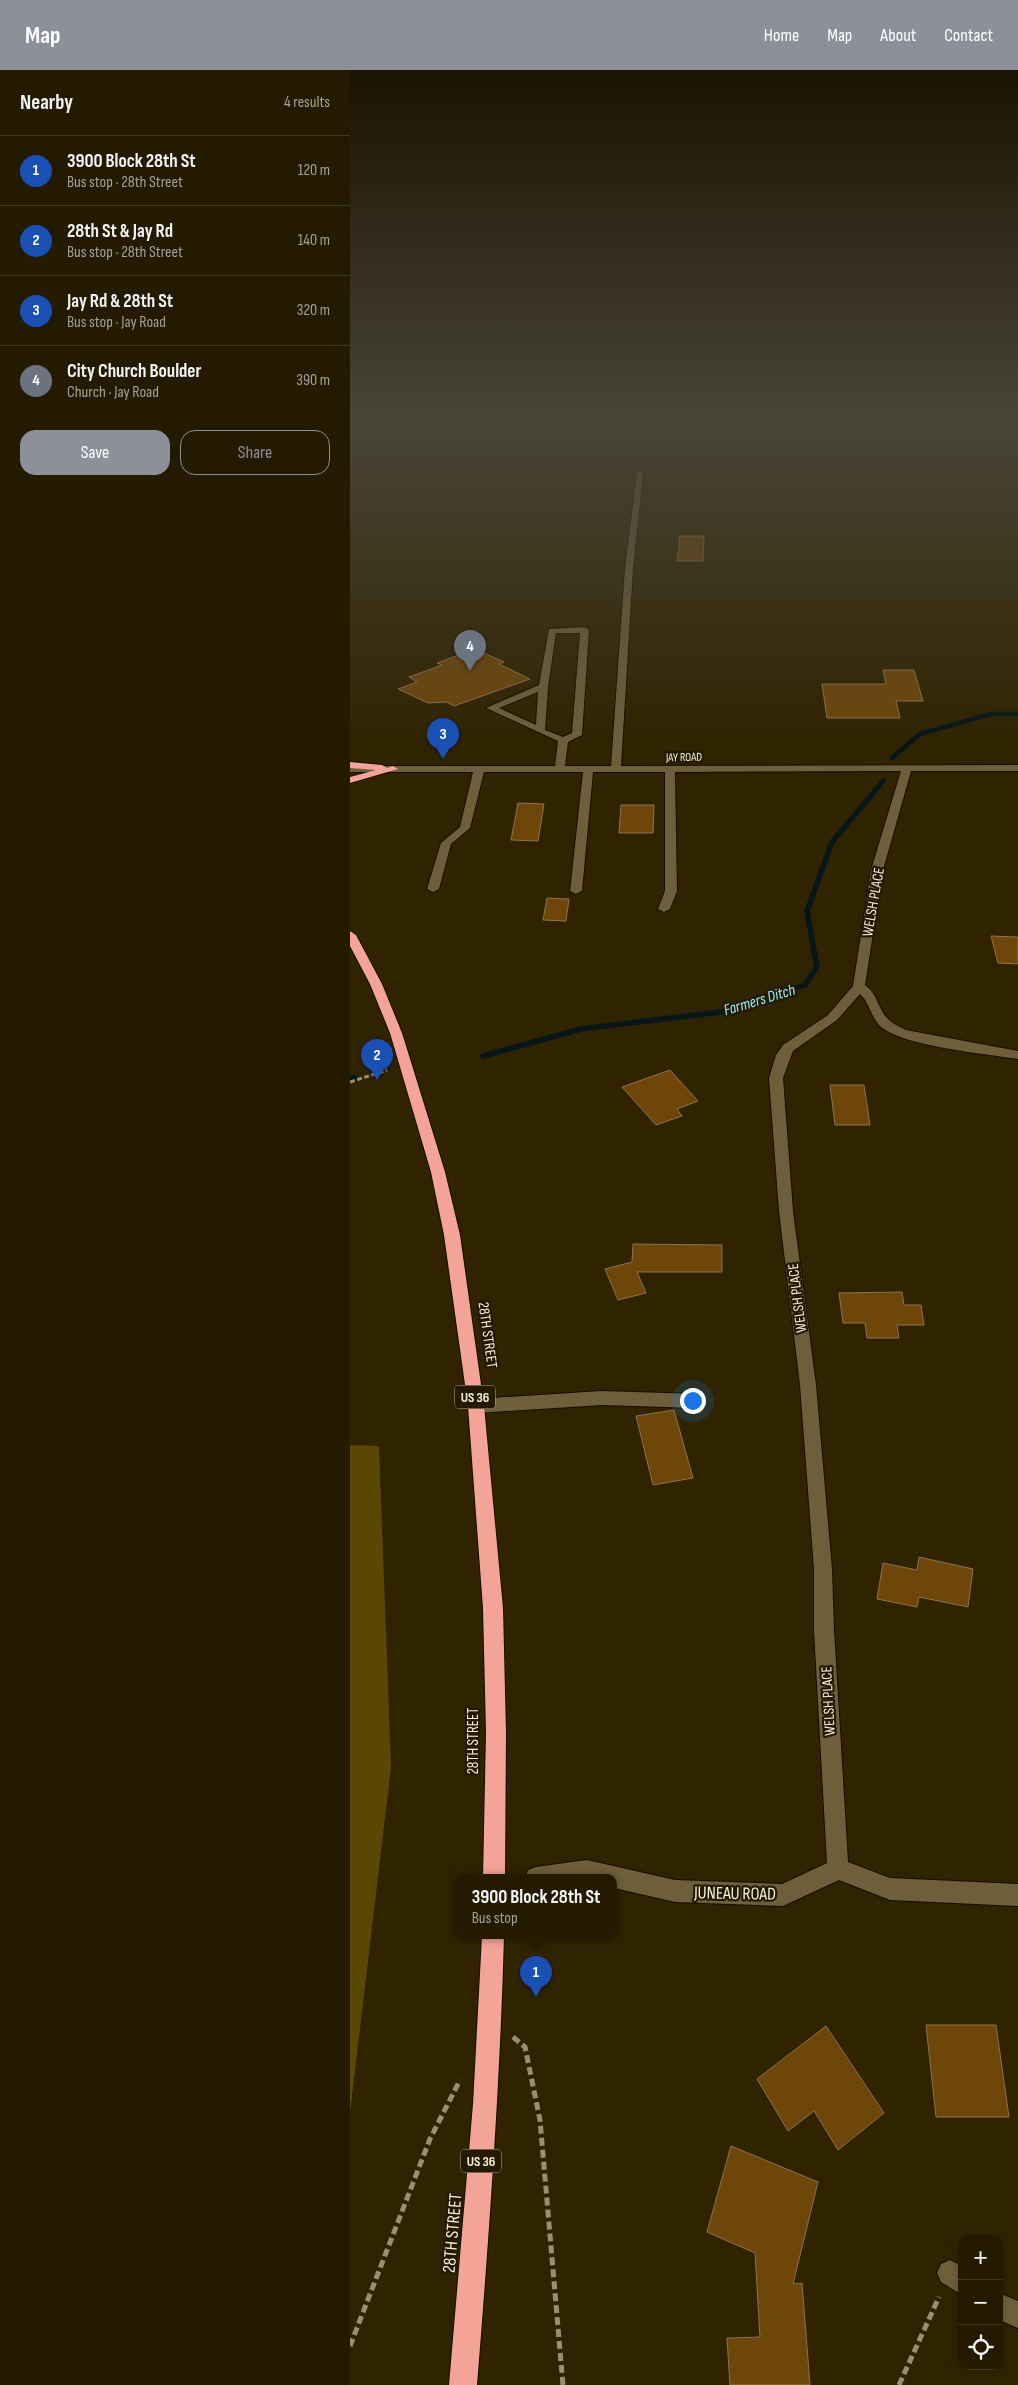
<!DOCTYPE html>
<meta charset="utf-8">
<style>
body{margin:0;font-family:"Sofia Sans Condensed",sans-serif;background:#30270f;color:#f1f3f6}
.controls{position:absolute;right:15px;bottom:15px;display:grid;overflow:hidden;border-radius:10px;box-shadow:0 2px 8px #0003}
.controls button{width:45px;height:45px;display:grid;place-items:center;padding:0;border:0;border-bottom:1px solid #413822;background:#241a00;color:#f1f3f6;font:25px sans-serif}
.you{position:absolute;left:342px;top:1330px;width:18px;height:18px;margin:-12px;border:4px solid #fff;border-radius:50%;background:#1a73e8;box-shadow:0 0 0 8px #1a73e833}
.badge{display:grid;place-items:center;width:32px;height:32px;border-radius:50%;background:#8c9099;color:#fff;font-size:16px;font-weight:700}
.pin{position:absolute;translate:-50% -41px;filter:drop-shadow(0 1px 2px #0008)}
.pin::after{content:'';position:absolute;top:26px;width:18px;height:15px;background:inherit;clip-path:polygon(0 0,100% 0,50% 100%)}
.popup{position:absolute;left:105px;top:1804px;width:162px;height:65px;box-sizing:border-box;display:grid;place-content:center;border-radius:10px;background:#241a00;filter:drop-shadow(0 1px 4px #0005);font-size:16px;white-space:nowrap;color:#a3a199}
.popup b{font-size:19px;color:#f1f3f6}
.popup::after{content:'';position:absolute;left:50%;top:100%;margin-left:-10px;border:10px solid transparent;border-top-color:#241a00}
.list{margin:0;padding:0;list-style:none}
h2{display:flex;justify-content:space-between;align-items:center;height:65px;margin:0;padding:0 20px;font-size:21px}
h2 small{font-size:16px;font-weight:400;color:#a3a199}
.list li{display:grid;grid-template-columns:32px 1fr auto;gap:15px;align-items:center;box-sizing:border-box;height:70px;padding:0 20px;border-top:1px solid #413822}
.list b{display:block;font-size:19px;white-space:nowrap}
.list p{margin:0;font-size:16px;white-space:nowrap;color:#a3a199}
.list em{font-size:16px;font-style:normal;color:#a3a199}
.actions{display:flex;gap:10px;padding:15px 20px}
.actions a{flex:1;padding:11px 0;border:1px solid #8c9099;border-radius:15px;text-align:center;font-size:18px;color:#8c9099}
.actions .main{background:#8c9099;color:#fff}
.icon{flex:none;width:28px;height:28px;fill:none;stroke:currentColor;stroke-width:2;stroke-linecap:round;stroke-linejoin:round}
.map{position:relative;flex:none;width:668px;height:2315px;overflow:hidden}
header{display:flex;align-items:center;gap:30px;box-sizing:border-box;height:70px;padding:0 25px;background:#8c9099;color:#fff}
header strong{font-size:24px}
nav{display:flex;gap:28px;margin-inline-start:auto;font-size:18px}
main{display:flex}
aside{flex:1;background:#241a00}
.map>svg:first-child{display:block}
.green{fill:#5b4704}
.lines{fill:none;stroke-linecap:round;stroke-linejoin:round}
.stream-far2{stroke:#071719;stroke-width:4.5}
.stream-far1{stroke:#071719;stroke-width:5.5}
.stream{stroke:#071719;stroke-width:8}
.building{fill:#6e460a;stroke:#8d7253}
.minor-casing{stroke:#160d00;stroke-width:2}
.highway-casing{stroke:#160d00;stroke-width:2}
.path-far1{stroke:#998f73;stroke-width:3;stroke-dasharray:5 2.5;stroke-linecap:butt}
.path{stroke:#998f73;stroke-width:5;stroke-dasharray:8 4;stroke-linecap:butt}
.minor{fill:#6d5f3a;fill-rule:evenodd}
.highway{fill:#f3a497;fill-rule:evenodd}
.labels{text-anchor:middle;stroke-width:4.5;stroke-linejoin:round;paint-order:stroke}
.far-street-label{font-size:12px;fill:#f6efda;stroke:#241a01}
.shield{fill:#241a01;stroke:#b7af99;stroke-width:1}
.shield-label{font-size:14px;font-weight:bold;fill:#f6efda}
.street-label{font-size:15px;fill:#f6efda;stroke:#241a01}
.water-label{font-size:16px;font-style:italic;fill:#97ebfb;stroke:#241a01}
.near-street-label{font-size:18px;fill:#f6efda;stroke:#241a01}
</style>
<header>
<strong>Map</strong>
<nav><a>Home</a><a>Map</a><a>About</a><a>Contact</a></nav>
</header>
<main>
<aside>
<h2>Nearby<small>4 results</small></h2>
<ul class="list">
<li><span class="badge" style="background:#1a4fb4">1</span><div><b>3900 Block 28th St</b><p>Bus stop · 28th Street</p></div><em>120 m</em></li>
<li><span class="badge" style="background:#1a4fb4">2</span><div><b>28th St &amp; Jay Rd</b><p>Bus stop · 28th Street</p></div><em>140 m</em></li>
<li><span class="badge" style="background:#1a4fb4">3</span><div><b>Jay Rd &amp; 28th St</b><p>Bus stop · Jay Road</p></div><em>320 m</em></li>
<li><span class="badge" style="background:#6b7280">4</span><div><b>City Church Boulder</b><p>Church · Jay Road</p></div><em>390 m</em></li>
</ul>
<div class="actions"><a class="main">Save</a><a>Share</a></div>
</aside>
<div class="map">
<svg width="668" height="2315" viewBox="0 0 668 2315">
<rect width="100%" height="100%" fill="#302300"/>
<path class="green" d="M0 1375 29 1376 41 1697 0 2043Z"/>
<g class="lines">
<path class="stream-far2" d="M542 688 570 664 641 644H668
M524 722 534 710"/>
<path class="stream-far1" d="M133 986 231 959 379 941 455 915 467 897 457 841 482 772 525 721"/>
<path class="stream" d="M0 1009H3"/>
</g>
<path class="building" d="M330 466H354L353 491H327Z
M125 579 154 592 149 594 180 609 104 636 97 632 78 633 48 619 67 612 59 607 92 595 87 593Z
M533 600H564L573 631H546L550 648H477L472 614H536Z
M168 733 194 734 188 771 161 770Z
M271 735H304L303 763H269Z
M197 828 219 829 216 851 193 850Z
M641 866 668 867V894L648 893Z
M320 1000 348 1031 327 1039 332 1046 306 1055 272 1017Z
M480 1015H514L520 1055H485Z
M283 1174 372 1175V1202H287L296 1223 268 1230 255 1199 282 1192Z
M552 1222 554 1235H571L574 1255H547L549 1268H517L515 1253H493L489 1223Z
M324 1340 343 1408 303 1415 286 1346Z
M569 1487 623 1499 618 1537 569 1527 567 1537 527 1529 533 1493 567 1500Z
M576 1955H646L659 2047H586Z
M476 1956 534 2043 488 2080 464 2041 438 2061 407 2009Z
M381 2076 468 2112 443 2214 452 2213 460 2315H380L377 2268 410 2267 405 2183 357 2162Z"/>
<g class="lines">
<g class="minor-casing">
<path id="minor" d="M290 401 293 403 283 498 271 696 668 695V701H561L533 800 515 915C526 924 525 928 531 939 536 950 545 955 556 960L668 981V989C637 984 551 976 530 956 521 947 519 932 510 924L487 950 443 981 433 1008 443 1141 466 1315 482 1499 484 1560 498 1792 540 1808 668 1814V1836L540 1830 489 1810 433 1836 325 1832 264 1818V1808H175L178 1800 186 1797 237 1790 325 1810 432 1814 477 1793 464 1560V1499L450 1315 429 1141 419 1008 426 985 433 975 478 945 503 916 521 800 551 701 325 702 327 821 320 839 314 842 308 839 315 821V702H243L232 821 226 824 220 821 233 702H134L120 758 101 774 89 819 83 822 77 819 91 773 110 757 123 702H0V696H205L208 671 136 638 189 615 199 559 235 557 239 560 232 665 218 672 215 696H261L275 498 287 403ZM206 563H230L222 663 213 667 195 660 198 617ZM188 622 186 655 149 638Z
M252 1321 347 1324 353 1326 355 1331 353 1336 347 1338 252 1335 126 1343 120 1341 118 1336 120 1331 126 1329Z
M600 2190 612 2196V2225L591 2212 587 2203 591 2194Z
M649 2223 668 2231V2258L649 2250Z"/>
</g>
<g class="highway-casing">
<path id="highway" d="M0 692 32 695 37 698 43 696 48 699 0 713V707L26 700 0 698Z
M0 861 6 865 32 914 52 963 95 1102 110 1165 134 1336 153 1538 156 1663 155 1808H133L136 1663 133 1538 118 1336 94 1165 81 1102 40 963 20 914 0 876Z
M132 1866H154C150 2016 139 2165 127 2315H99L123 2034Z"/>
</g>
<path class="path-far1" d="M0 1012 37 1000"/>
<path class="path" d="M163 1967 175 1977 190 2050 213 2315
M0 2276 80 2069 110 2010
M549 2315 589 2227"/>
<use href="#minor" class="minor"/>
<use href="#highway" class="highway"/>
</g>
<linearGradient id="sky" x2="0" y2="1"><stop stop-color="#1a1300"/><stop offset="0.52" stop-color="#484537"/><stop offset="1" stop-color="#484537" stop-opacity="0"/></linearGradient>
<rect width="668" height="674" fill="url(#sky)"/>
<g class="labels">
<g class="far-street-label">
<text transform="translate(334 687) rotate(-1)" y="4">JAY ROAD</text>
</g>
<g class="shield">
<rect x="105" y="1315.5" width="40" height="23" rx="4"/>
<rect x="111" y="2079.5" width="40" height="23" rx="4"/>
</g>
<g class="shield-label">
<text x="125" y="1332">US 36</text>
<text x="131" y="2096">US 36</text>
</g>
<g class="street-label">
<text transform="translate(523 832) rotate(-80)" y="5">WELSH PLACE</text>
<text transform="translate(447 1228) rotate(-97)" y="5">WELSH PLACE</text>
<text transform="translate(138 1265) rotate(82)" y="5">28TH STREET</text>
<text transform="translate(478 1631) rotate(-93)" y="5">WELSH PLACE</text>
<text transform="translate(123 1671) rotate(-90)" y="5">28TH STREET</text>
</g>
<g class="water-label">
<text transform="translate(409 929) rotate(-17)" y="6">Farmers Ditch</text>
</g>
<g class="near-street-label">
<text transform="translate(385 1823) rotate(1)" y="6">JUNEAU ROAD</text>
<text transform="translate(102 2163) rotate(-85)" y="6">28TH STREET</text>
</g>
</g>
</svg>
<div class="controls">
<button>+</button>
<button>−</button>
<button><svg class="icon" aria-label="locate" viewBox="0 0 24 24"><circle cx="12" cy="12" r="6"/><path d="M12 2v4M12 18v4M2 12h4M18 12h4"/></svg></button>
</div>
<div class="you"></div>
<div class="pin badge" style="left:186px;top:1927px;background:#1a4fb4">1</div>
<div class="popup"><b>3900 Block 28th St</b>Bus stop</div>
<div class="pin badge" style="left:27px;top:1010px;background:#1a4fb4">2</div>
<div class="pin badge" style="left:93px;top:689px;background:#1a4fb4">3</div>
<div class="pin badge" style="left:120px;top:601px;background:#6b7280">4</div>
</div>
</main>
